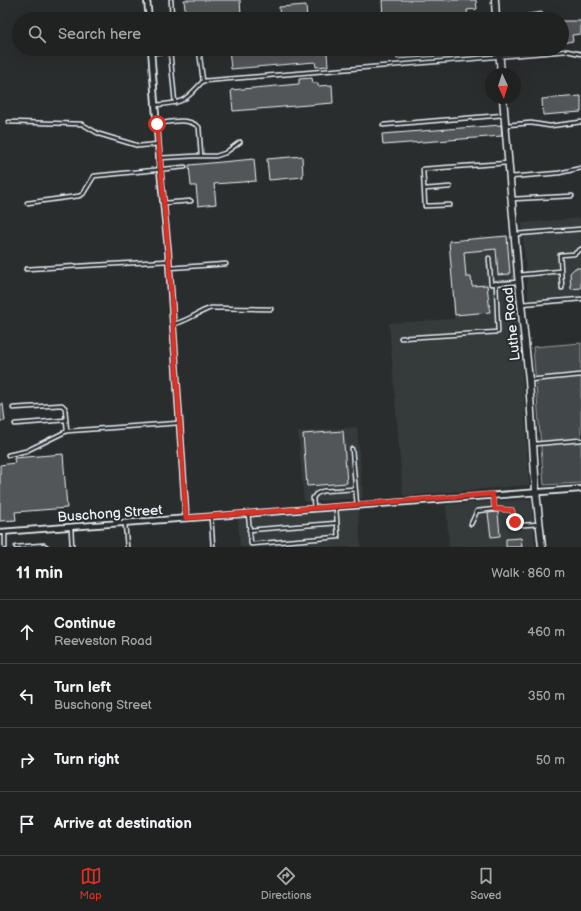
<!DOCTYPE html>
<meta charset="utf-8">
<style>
body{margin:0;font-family:"Balsamiq Sans",sans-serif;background:#282a2a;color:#f1f3f6}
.compass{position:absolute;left:485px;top:68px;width:36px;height:36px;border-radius:50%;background:#202222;box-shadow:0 4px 16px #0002;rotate:176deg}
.stop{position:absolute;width:12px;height:12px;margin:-9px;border:3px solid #d93025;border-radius:50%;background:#fff}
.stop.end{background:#d93025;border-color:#fff;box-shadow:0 1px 4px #0008}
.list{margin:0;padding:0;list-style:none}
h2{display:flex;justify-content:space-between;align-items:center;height:52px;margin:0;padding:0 16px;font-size:17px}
h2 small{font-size:13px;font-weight:400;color:#a2a4a5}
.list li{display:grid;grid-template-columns:26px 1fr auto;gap:12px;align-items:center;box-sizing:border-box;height:64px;padding:0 16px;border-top:1px solid #3d3f40}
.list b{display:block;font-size:15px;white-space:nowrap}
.list p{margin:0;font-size:13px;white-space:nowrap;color:#a2a4a5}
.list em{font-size:13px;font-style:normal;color:#a2a4a5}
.icon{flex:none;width:22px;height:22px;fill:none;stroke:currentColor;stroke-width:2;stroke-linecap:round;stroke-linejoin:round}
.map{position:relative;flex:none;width:581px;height:547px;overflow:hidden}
.search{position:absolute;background:#202222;box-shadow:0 4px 16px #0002;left:12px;right:12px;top:12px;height:44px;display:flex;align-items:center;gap:10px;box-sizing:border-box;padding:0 14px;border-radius:22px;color:#a2a4a5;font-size:15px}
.sheet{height:308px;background:#202222}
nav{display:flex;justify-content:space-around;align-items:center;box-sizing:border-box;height:56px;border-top:1px solid #3d3f40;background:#202222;font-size:11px;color:#a2a4a5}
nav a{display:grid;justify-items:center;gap:2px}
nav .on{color:#d93025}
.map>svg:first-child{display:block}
.built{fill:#363a3b}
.green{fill:#424648;stroke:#959ca0}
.building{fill:#535759;stroke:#e8f1f8}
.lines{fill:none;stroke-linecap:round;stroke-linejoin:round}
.lane-casing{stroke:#e8f1f8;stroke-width:5.5}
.street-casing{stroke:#e8f1f8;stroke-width:8}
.secondary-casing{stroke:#e8f1f8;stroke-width:9}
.lane{stroke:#2a2d2e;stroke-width:2.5}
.street{stroke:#2a2d2e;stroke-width:4.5}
.secondary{stroke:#2a2d2e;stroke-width:6}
.route{stroke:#d93025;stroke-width:5}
.labels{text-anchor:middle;stroke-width:4;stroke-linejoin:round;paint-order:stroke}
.street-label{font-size:14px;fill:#e8f1f8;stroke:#2a2d2e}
</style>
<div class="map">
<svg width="581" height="547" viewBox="0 0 581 547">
<rect width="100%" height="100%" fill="#2a2d2e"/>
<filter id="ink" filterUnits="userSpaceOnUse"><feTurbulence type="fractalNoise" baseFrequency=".025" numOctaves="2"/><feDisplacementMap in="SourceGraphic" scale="8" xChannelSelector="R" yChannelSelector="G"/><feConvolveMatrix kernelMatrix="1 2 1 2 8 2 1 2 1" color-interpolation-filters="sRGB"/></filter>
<g filter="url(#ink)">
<path class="built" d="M581 218V302L529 307 522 223Z
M512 236 521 353 529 485 403 496 389 323 454 319 449 241Z
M357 427 363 498 304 502 298 432Z
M531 499 535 547H449L446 505Z
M358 510 361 547H240L238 518Z"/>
<path class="green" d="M581 343V483L544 485 533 347Z"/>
<path class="building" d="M184 0H240L241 15 186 19Z
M382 0H476L477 9 467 10 468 19H383Z
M306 5 307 19H280L279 7Z
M542 12 543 19H527V14Z
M562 21H581V34L572 35 573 41 562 43Z
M229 49H314L315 54 327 53 328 66 316 67 315 62 231 69Z
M396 49H470L471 54 397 59Z
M312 78 313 83H318V86L332 85 333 103 233 111 231 90 299 84V79Z
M581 96V112L543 115 542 99Z
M501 125 502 136 383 145 382 134Z
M302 156 303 177 269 180 267 159Z
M254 159 256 181 214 184 216 204 198 206 196 186H191L189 165Z
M507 236 510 274 498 275 496 249 464 252 466 277H471L472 286 487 285 490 312 455 315 449 241Z
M575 268H581V288L571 289 570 273Z
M3 404 5 421H0V405Z
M343 431 347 483 307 486 303 434Z
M63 454 67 508 15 512 16 520 0 521V465L15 463 14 458Z
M498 512 500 536 491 537 488 513Z
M521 538 522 547H506V539Z"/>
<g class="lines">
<g class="lane-casing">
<path id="lane" d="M171 0 172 19
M197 49 199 50 203 81
M170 51 175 103
M151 53 196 49
M155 105C183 103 184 102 203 81L567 51 581 54
M9 122 82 124 99 134 139 146 158 144
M157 124C171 122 187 117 199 127L201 156
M383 125 504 115
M506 125 531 123 550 126 581 122
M159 158 195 156H216L225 153 240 142
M510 177 559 173 581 168
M424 189 450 187
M512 199 572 196
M27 203 79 196 83 194 94 176 185 167
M164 203 191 201
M450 205 425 206 423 169 508 163
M516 234 581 229
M489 258 491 284 518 282
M169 268 226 264
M26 269 168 261
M561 271 562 288
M518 275 561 271 560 255 574 254 581 249
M521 304 581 299
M174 324C188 321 198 312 211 308L271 309
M401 338 498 332 496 283
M529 380 581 375
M13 408 62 405 65 408 67 431
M15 424 66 420
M534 444 581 440
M352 449 357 505
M8 455 26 451 67 431 179 423
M492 496 495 509
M314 508 313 498 316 494 323 491 355 489
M248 513 251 544 338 537 336 507
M211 517 213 547
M125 523 127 547
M471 524 477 511 495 509 512 510 515 522 524 525 539 524
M71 528 72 547
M249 530 337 523
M5 532V547
M16 547 44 545 47 547"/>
</g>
<g class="street-casing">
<path id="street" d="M147 0 149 19
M151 49 160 170 168 250 186 518
M0 532 581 489"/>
</g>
<g class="secondary-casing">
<path id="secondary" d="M495 0 496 19
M499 49 501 74
M503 98 518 275 529 380 536 491 542 547"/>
</g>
<use href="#lane" class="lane"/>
<use href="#street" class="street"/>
<use href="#secondary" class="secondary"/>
</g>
</g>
<g class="lines" filter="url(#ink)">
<path class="route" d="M157 124 169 261 186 518 492 494 495 509 512 510 515 522"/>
</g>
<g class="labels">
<g class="street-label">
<text transform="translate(511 324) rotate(-96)" y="5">Luthe Road</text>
<text transform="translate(110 513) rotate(-4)" y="5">Buschong Street</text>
</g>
</g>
</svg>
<svg class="compass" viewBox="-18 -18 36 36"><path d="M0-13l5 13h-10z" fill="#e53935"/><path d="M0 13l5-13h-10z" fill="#a2a4a5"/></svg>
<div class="stop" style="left:157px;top:124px"></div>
<div class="stop end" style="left:515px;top:522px"></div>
<div class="search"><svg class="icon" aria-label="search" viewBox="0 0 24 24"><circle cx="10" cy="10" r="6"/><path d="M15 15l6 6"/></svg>Search here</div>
</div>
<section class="sheet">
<h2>11 min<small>Walk · 860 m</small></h2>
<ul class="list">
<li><svg class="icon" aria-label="ahead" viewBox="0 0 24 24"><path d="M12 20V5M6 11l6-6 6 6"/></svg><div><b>Continue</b><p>Reeveston Road</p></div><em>460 m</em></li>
<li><svg class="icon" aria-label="left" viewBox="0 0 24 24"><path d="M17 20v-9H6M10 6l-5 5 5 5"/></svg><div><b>Turn left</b><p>Buschong Street</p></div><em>350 m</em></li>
<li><svg class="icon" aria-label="right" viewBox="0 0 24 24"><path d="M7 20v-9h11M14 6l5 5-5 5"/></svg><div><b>Turn right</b></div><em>50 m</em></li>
<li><svg class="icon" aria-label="arrive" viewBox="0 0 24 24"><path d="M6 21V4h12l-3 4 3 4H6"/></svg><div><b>Arrive at destination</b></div></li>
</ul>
</section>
<nav>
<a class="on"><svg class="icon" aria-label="map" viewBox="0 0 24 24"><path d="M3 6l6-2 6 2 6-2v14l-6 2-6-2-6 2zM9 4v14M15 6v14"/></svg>Map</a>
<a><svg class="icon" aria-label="directions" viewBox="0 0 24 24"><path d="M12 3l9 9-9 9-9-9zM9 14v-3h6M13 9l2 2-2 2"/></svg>Directions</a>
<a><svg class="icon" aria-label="saved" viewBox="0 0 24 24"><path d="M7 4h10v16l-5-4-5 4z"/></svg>Saved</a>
</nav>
